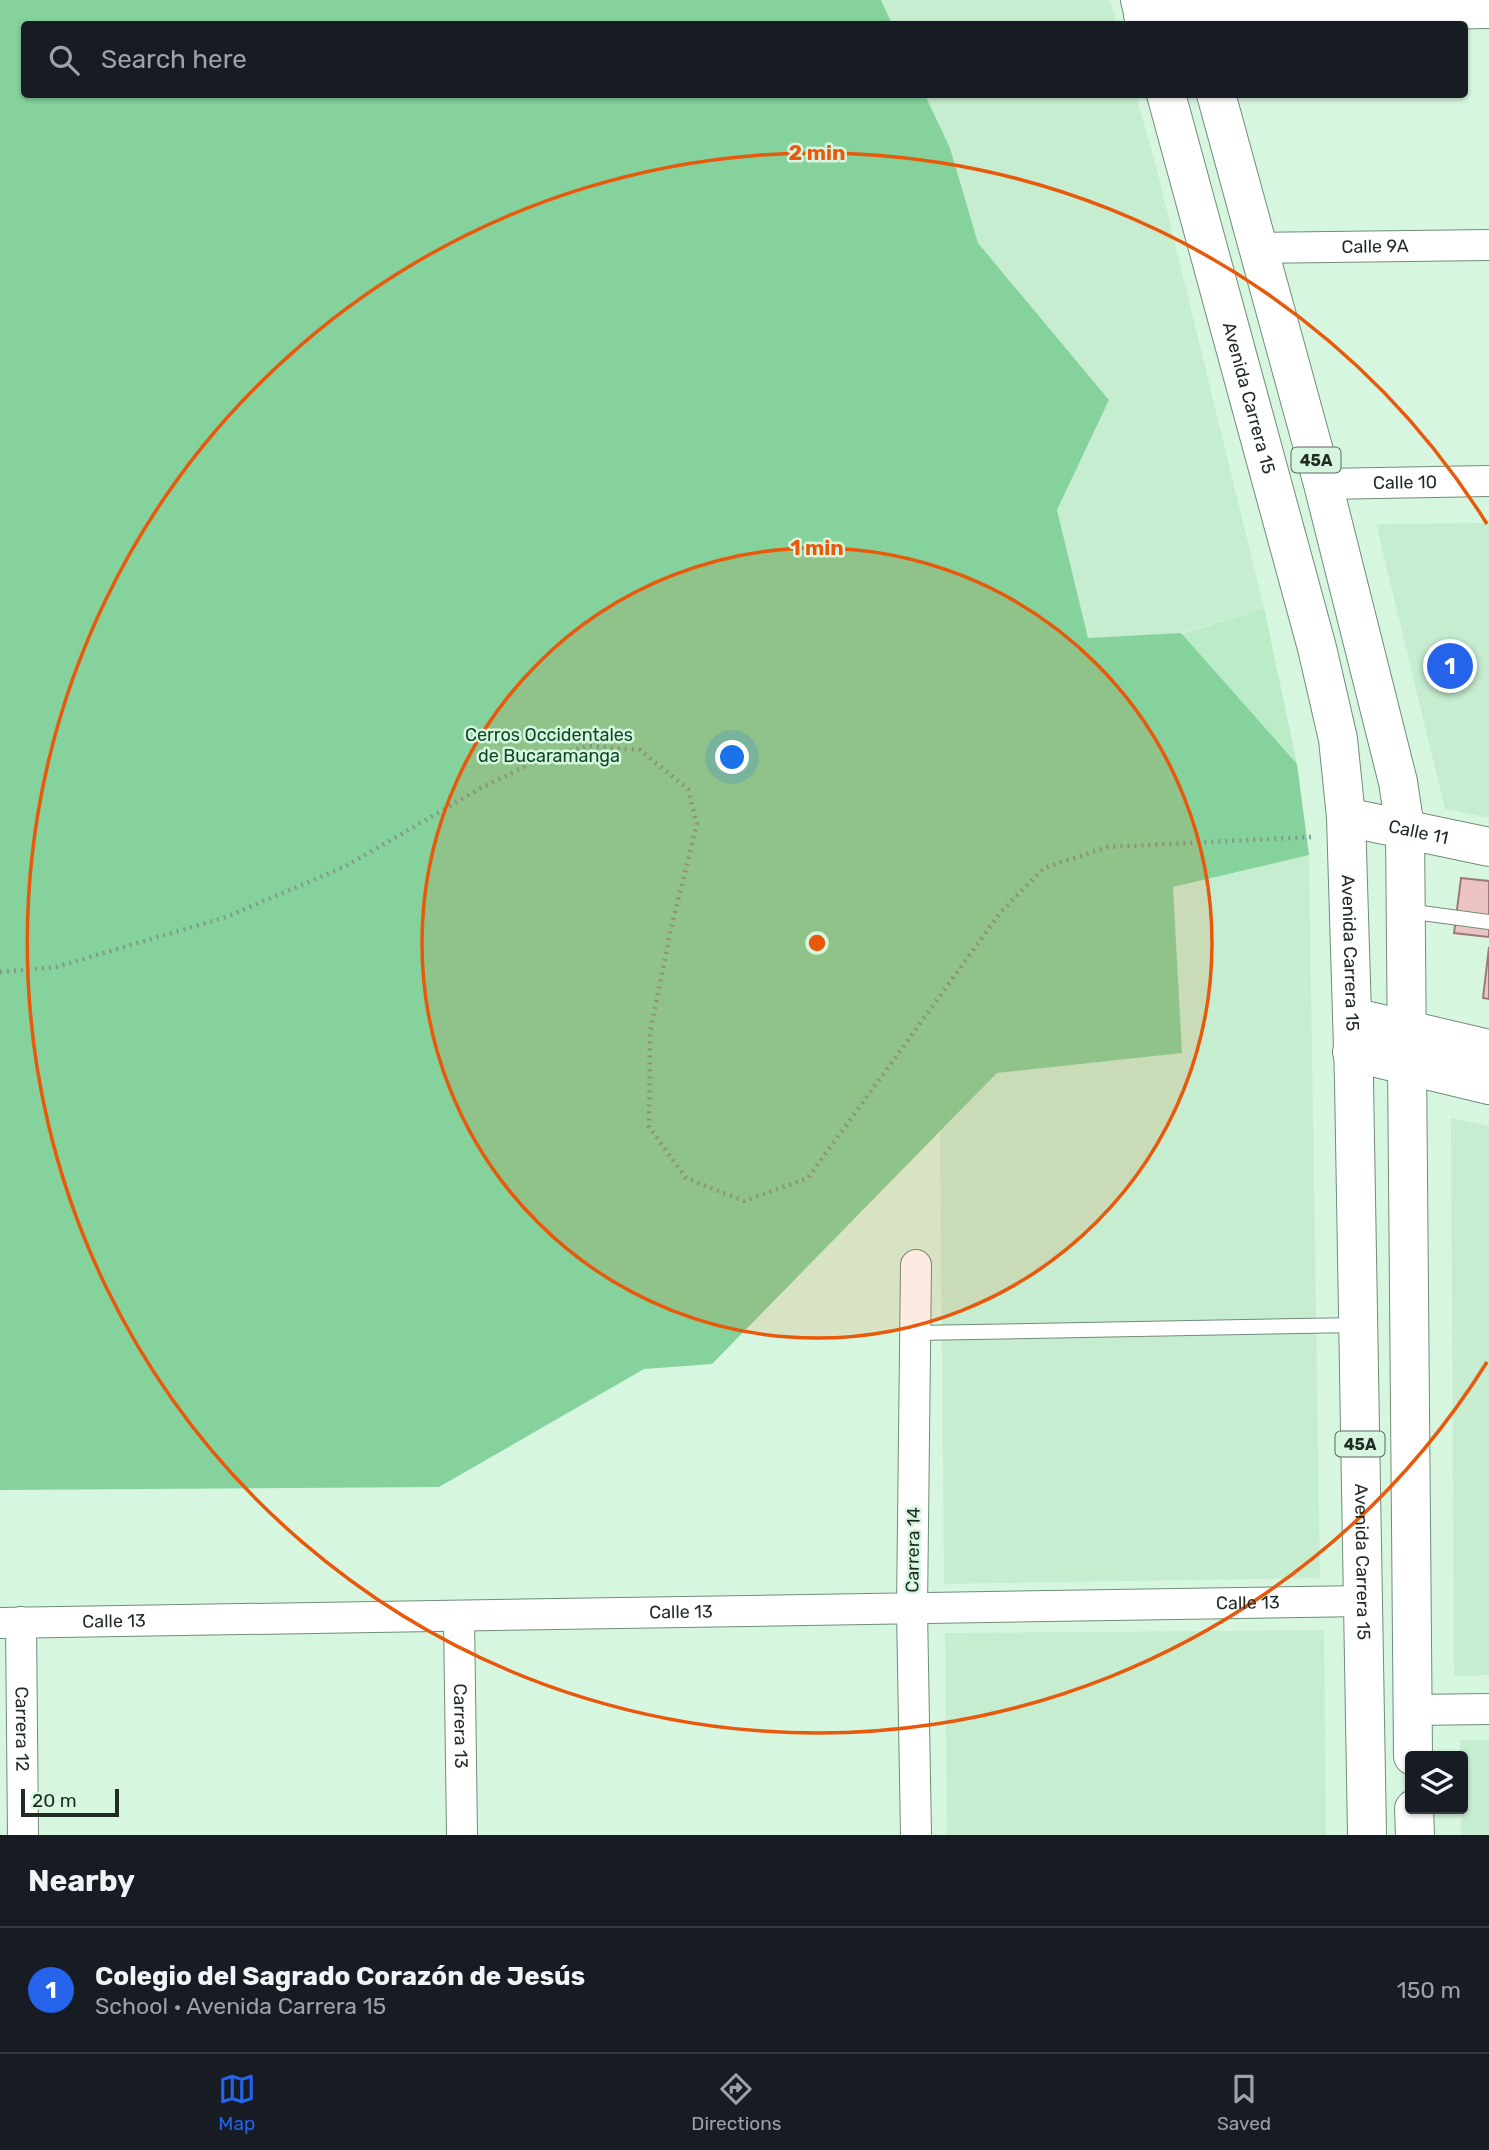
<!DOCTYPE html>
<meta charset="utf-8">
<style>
body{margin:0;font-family:Rubik,sans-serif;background:#20242c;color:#f1f3f6}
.controls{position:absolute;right:21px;bottom:21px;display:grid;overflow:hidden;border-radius:7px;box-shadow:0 2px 5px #0004}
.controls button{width:63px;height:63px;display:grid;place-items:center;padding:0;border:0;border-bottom:2px solid #363941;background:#171b24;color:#f1f3f6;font:35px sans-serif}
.scale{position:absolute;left:21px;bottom:18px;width:98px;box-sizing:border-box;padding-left:7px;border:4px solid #1f2b23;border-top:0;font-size:19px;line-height:24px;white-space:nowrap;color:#1f2b23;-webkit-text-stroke:5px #d7f6df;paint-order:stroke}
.you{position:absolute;left:733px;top:758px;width:24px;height:24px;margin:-18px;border:5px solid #fff;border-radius:50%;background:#1a73e8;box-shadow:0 0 0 10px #1a73e833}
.badge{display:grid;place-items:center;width:46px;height:46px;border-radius:50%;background:#2563eb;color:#fff;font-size:23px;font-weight:700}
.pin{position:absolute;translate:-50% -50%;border:4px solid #fff;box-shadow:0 2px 7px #0006}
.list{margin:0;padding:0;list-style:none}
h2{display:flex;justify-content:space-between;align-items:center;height:91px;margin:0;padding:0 28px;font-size:30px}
h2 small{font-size:23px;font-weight:400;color:#9ea1a6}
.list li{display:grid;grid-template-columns:46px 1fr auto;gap:21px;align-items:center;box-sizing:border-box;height:126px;padding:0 28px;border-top:2px solid #363941}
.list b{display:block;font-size:26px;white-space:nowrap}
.list p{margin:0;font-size:23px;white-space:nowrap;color:#9ea1a6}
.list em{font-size:23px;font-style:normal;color:#9ea1a6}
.icon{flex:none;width:38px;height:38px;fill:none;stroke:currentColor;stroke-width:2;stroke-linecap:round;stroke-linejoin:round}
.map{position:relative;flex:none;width:1489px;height:1835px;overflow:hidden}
.search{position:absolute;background:#171b24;box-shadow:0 2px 5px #0004;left:21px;right:21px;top:21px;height:77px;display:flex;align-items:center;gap:18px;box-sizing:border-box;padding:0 24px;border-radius:7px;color:#9ea1a6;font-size:26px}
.sheet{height:217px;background:#171b24}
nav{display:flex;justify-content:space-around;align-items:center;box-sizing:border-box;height:98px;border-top:2px solid #363941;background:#171b24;font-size:19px;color:#9ea1a6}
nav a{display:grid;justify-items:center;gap:4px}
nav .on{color:#2563eb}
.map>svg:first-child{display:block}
.built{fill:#c7edd1}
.green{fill:#baecc7}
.forest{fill:#85d29c}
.building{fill:#ebc3c3;stroke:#9e7979;stroke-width:2}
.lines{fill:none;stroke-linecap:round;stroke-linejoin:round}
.lane-casing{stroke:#708d78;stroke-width:16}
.street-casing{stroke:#708d78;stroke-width:32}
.secondary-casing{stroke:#708d78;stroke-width:40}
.primary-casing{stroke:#708d78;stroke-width:40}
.path{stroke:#839a8a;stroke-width:4.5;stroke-dasharray:2 5;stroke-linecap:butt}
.lane{stroke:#fff;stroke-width:14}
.street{stroke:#fff;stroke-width:30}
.secondary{stroke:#fff;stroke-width:38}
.primary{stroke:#fff;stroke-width:38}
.ring{fill:none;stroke:#e8590c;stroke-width:3.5}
.labels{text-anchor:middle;stroke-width:5;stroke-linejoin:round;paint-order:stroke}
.shield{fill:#d7f6df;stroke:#56685b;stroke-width:2}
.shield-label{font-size:16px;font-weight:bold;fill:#1f2b23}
.street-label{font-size:18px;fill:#1f2b23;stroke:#d7f6df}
.park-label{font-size:18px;fill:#0d4826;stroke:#d7f6df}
.centre{fill:#e8590c;stroke:#d7f6df;stroke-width:3.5}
.ring-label{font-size:21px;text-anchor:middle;font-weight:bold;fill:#e8590c;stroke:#d7f6df;stroke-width:5;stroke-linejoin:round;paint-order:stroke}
</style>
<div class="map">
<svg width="1489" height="1835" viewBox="0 0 1489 1835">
<rect width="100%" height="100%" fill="#d7f6df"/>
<path class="built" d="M881 0H1110L1117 24H892Z
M925 95H1136L1157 170 1264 608 1181 633 1088 639 1057 510 1109 400 978 243 950 148Z
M1489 523V818L1445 809 1376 524Z
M1309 855 1320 1578 944 1584 940 1132 997 1073 1181 1053 1173 887Z
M1451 1118 1489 1126V1675L1454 1676Z
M1324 1630 1326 1835H947L945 1633Z
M1460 1740H1489V1835H1461L1463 1756H1460Z"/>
<path class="green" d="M1264 608 1297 764 1181 634Z"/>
<path class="forest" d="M0 0H881L892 24H24V94L925 95 950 148 978 243 1109 400 1057 510 1088 638 1181 633 1297 764 1309 855 1173 887 1182 1053 997 1073 712 1364 644 1369 439 1487 0 1490Z"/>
<path class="building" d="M1461 878 1489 881V937L1454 933Z
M1489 947V999L1483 998Z"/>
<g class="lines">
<g class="lane-casing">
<path id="lane" d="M1407 911 1489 922
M915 1333 1357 1325"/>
</g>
<g class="street-casing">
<g id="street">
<path id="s1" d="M1259 248 1489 245"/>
<path id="s2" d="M1323 484 1489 481"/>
<path d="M916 1265 912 1609 916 1835"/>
<path id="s3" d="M459 1616 462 1835"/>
<path id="s4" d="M21 1622 23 1835"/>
<path id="s5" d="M0 1623 1363 1601"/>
<path d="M1412 1710 1489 1709"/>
</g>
</g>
<g class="secondary-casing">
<g id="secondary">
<path d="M1143 15 1489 9"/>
<path id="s6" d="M1346 817 1489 847"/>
<path d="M1352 1017 1489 1049"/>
<path d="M1352 1052 1489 1085"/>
</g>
</g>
<g class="primary-casing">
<g id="primary">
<path d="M1140 0 1146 24"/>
<path d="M1189 0 1196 24"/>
<path id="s7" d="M1166 94 1317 648 1338 739 1346 817 1354 1081 1367 1835"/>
<path d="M1216 94 1323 484 1398 782 1405 828 1413 1756"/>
<path d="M1414 1809 1415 1835"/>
</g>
</g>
<path class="path" d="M0 972 56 967 226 917 346 866 481 788 540 759 588 746 640 750 688 789 697 824 672 924 650 1033 649 1127 686 1178 744 1201 808 1178 1000 913 1044 868 1108 847 1311 837"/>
<use href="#lane" class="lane"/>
<use href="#street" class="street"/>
<use href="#secondary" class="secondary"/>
<use href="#primary" class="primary"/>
</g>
<circle cx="817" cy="943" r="395" fill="#e8590c" fill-opacity=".12"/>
<g class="ring">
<circle cx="817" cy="943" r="395"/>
<path d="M1487 1362A790 790 0 1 1 1487 524"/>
</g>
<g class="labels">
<g class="shield">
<rect x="1291.5" y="447.5" width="49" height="25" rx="5"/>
<rect x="1335.5" y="1431.5" width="49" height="25" rx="5"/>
</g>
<g class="shield-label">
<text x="1316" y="466">45A</text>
<text x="1360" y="1450">45A</text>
</g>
<g class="street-label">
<text dy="6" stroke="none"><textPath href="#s1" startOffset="116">Calle 9A</textPath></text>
<text dy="6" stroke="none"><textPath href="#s7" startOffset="315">Avenida Carrera 15</textPath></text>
<text dy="6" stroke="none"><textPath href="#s2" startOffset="82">Calle 10</textPath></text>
<text dy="6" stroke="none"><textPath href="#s6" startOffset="74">Calle 11</textPath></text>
<text dy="6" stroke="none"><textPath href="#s7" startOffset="882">Avenida Carrera 15</textPath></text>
<text transform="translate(913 1550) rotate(-89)" y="6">Carrera 14</text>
<text dy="6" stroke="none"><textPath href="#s7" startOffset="1491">Avenida Carrera 15</textPath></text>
<text dy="6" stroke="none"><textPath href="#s5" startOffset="1248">Calle 13</textPath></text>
<text dy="6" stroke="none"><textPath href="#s5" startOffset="681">Calle 13</textPath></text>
<text dy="6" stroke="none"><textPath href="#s5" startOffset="114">Calle 13</textPath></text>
<text dy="6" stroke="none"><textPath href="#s3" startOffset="110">Carrera 13</textPath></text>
<text dy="6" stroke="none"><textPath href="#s4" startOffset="107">Carrera 12</textPath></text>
</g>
<g class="park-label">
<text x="549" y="741">Cerros Occidentales<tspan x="549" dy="21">de Bucaramanga</tspan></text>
</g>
</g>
<circle cx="817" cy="943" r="10" class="centre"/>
<g class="ring-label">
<text x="817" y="160">2 min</text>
<text x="817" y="555">1 min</text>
</g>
</svg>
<div class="controls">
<button><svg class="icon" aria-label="layers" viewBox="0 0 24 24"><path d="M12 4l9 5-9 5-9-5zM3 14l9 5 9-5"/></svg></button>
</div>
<div class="scale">20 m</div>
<div class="you"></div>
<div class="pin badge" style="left:1450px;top:666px">1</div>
<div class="search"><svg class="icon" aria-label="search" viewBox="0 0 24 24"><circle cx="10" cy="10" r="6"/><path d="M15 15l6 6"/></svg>Search here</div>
</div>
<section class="sheet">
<h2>Nearby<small></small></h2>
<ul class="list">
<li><span class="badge">1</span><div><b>Colegio del Sagrado Corazón de Jesús</b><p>School · Avenida Carrera 15</p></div><em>150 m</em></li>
</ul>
</section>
<nav>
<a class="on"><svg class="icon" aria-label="map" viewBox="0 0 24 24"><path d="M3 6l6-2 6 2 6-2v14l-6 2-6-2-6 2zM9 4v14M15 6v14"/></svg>Map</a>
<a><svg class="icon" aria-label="directions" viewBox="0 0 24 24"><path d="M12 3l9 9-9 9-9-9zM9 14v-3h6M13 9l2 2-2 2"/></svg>Directions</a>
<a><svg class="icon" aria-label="saved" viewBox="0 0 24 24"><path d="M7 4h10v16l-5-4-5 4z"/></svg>Saved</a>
</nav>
